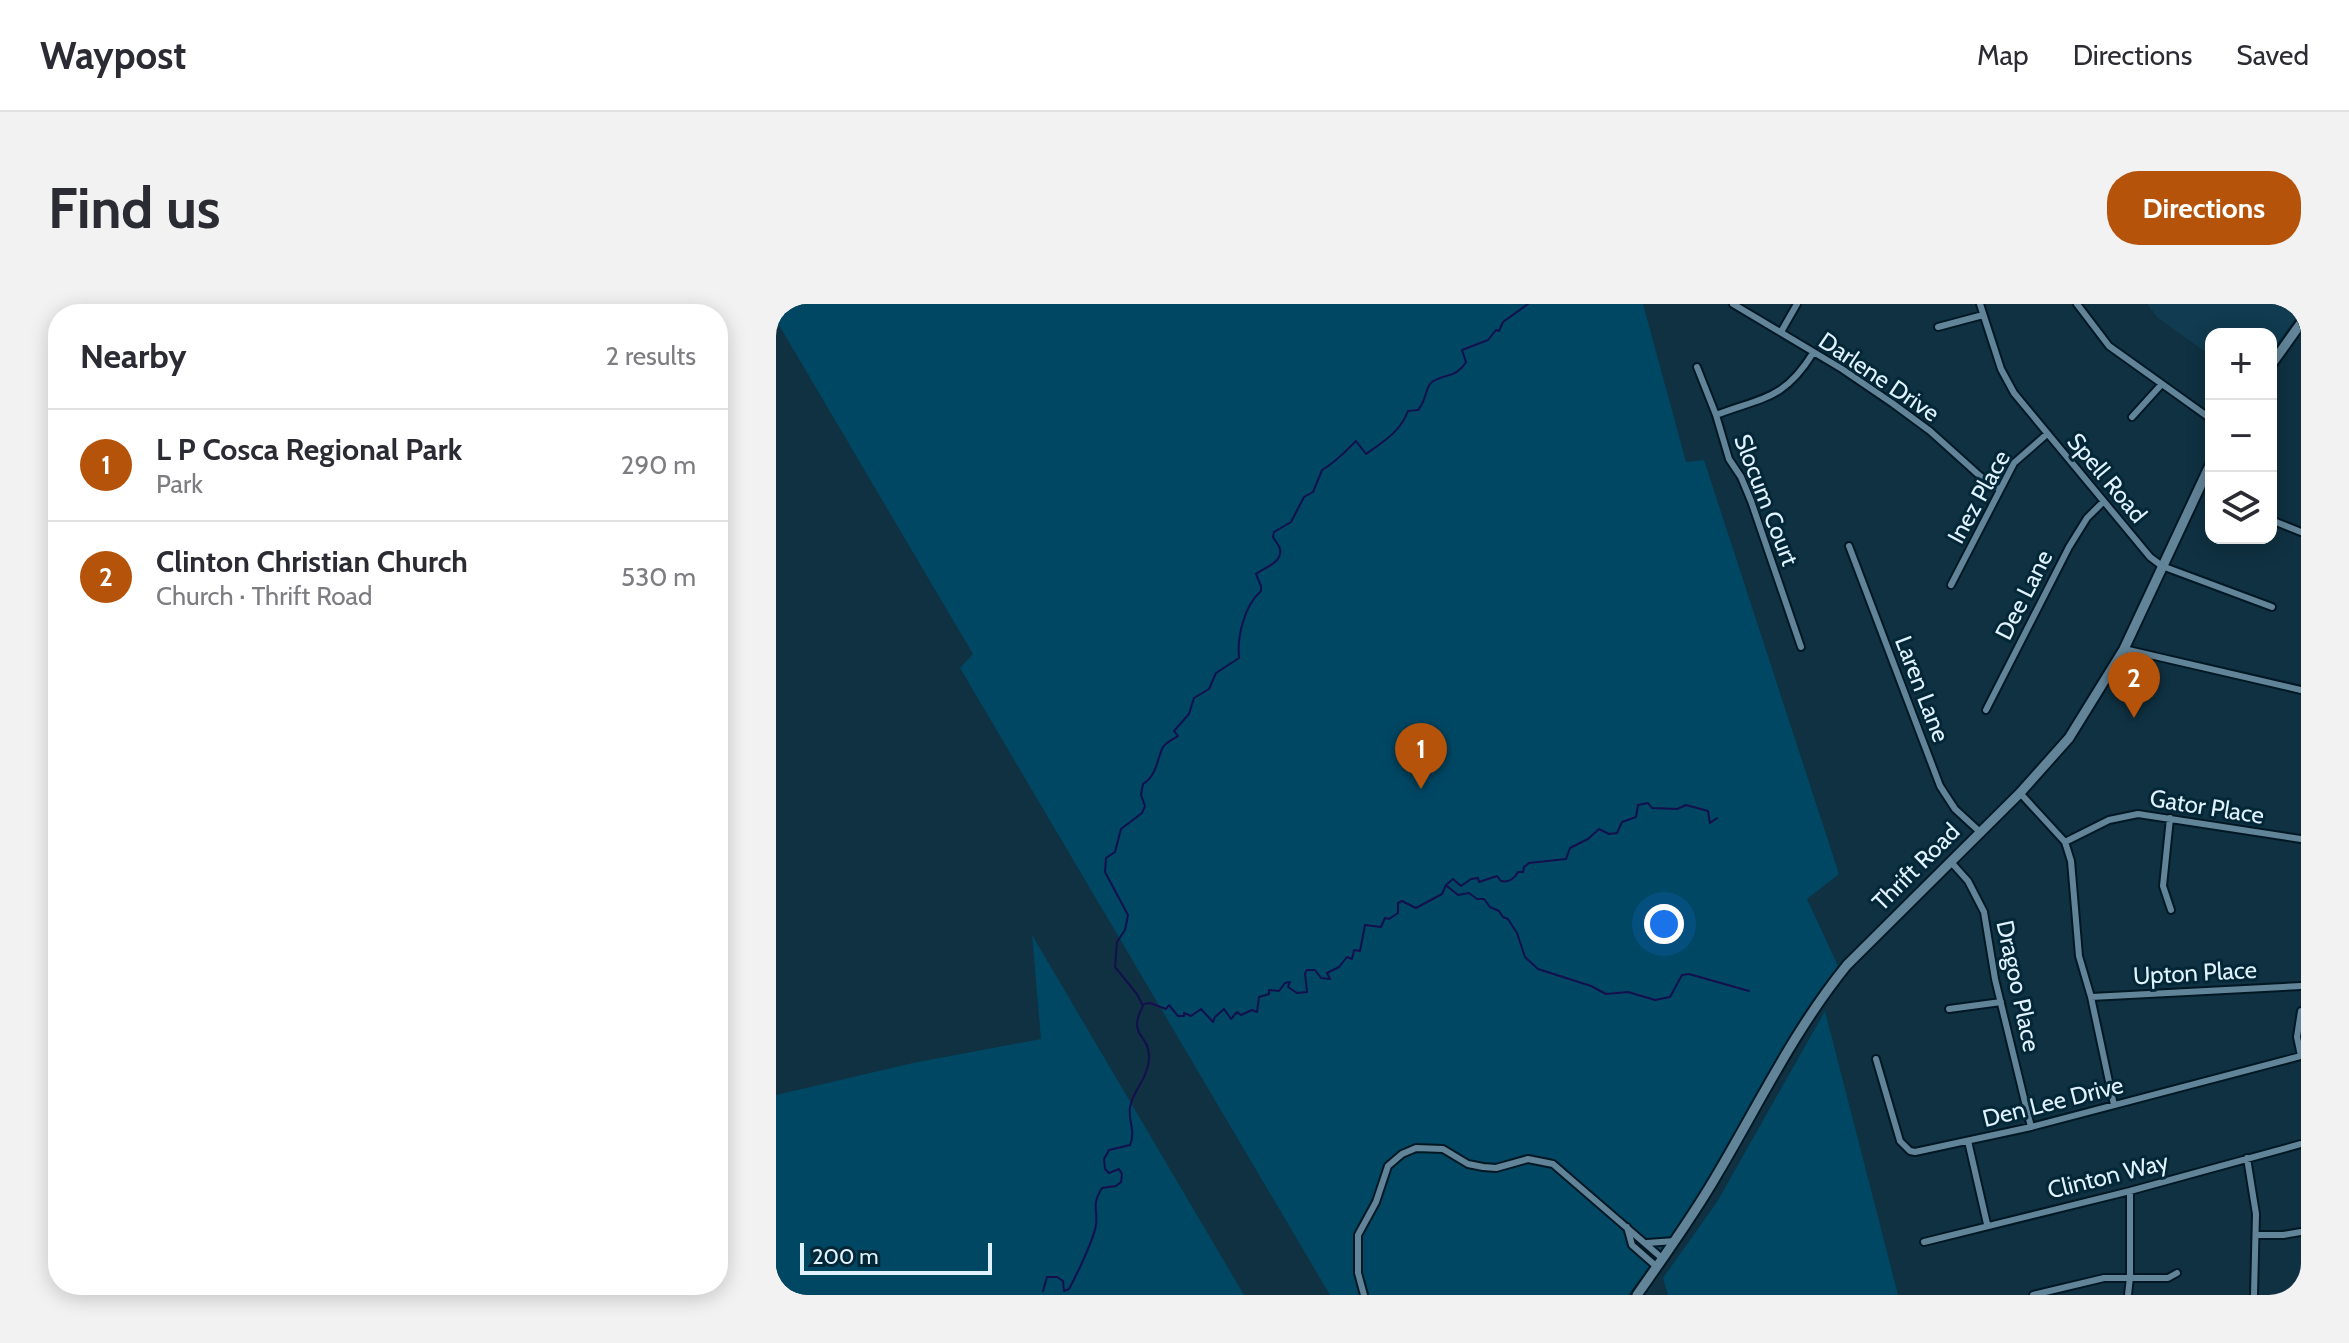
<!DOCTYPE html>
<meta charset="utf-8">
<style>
body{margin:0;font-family:Cabin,sans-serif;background:#f2f2f3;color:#2b2b33}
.controls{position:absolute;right:24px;top:24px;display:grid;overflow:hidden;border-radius:16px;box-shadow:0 4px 20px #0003}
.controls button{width:72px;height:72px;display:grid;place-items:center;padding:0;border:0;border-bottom:2px solid #e1e1e2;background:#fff;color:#2b2b33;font:40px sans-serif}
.scale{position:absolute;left:24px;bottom:20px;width:192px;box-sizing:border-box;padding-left:8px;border:4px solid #e0f2fe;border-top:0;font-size:22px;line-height:28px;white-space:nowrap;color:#e0f2fe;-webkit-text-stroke:6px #042737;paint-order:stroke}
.you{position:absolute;left:888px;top:620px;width:28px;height:28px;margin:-20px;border:6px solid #fff;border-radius:50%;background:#1a73e8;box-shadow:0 0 0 12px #1a73e833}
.badge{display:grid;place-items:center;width:52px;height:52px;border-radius:50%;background:#b45309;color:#fff;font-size:26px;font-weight:700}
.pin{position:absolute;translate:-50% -66px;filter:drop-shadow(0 2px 4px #0008)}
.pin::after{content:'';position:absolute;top:42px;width:28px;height:24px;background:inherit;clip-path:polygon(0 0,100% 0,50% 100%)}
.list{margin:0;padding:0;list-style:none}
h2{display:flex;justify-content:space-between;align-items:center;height:104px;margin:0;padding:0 32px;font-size:34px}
h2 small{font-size:26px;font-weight:400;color:#7c7c81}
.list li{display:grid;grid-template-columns:52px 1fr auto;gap:24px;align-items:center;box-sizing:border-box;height:112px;padding:0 32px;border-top:2px solid #e1e1e2}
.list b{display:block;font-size:30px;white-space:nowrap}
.list p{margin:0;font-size:26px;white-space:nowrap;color:#7c7c81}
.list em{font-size:26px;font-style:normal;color:#7c7c81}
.icon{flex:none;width:44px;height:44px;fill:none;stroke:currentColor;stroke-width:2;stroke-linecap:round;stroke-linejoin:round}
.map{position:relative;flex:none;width:1525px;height:991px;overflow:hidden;border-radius:32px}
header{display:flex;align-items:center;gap:48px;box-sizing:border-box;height:112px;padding:0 40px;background:#fff;border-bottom:2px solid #e1e1e2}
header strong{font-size:38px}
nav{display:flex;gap:44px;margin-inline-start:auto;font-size:28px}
.intro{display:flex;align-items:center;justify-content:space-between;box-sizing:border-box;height:192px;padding:0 48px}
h1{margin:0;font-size:56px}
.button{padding:20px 36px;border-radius:32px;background:#b45309;color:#fff;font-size:28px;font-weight:700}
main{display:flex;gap:48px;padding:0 48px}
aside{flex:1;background:#fff;border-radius:32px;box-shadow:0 4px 20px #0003}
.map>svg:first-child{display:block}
.built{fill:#103b50}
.green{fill:#004764}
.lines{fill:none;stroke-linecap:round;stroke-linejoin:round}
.stream{stroke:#14104d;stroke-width:2}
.street-casing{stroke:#011824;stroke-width:10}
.secondary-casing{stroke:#011824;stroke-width:13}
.street{stroke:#628498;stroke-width:6}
.secondary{stroke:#628498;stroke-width:9}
.labels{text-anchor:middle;stroke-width:6;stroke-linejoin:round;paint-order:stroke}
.street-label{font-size:24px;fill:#e0f2fe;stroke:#042737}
</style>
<header>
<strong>Waypost</strong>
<nav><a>Map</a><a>Directions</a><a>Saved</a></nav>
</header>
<div class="intro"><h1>Find us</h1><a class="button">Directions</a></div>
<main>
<aside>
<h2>Nearby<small>2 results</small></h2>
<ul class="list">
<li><span class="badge">1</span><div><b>L P Cosca Regional Park</b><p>Park</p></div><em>290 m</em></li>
<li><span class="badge">2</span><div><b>Clinton Christian Church</b><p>Church · Thrift Road</p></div><em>530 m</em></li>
</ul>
</aside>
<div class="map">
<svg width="1525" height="991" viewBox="0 0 1525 991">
<rect width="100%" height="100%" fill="#0f3142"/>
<path class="built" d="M1371 0H1525V6L1495 48V30H1435V52L1382 14Z"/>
<path class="green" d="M0 0H867L910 158 928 156 1063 570 1031 595 1062 662C1011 724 979 797 939 865 913 909 882 950 852 991H554L184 364 197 350 0 16Z
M256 631 468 991H0V791L137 759 265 735Z
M1049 707 1122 991H892L887 974 941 898Z"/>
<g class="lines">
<path class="stream" d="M671 582 682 591 693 589 701 595H708L714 603 723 607 727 613 732 615 741 629 749 653 762 665 815 682 830 690 852 688 879 696 894 693 906 671 913 670 973 687
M368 700 374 699 390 705 393 701 402 712H408V709L415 712 425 705 437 718 439 713 448 705 455 715 461 708 465 711 476 706 481 708 483 693 493 690V686L503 687 509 679 514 678 512 683 521 689 531 688 529 669 531 666H539L545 674 554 675 551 669 563 663 571 653 576 655 578 646 584 647 589 621 605 623 609 614 613 615 622 609V599L626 597 640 604 666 590 670 581 677 575 685 582 695 575 702 574 703 578 721 572 725 577C733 579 739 574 742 568H747L748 563 753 559 790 555 794 544 812 535 823 525 833 530 841 529 846 518 860 513 862 501 872 499 876 504 901 505 910 501 932 507 934 519 941 514
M267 987 271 973H281L287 977 288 987 293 985C300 972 318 935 320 921 322 904 315 902 326 884L340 882 345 878 346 870 343 865 333 869 329 865 328 855 333 846 354 841C360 828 352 817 354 803 357 787 372 774 373 755 375 730 350 733 367 702L361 690 339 663 341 638 349 626 352 611 329 568 330 554 339 548 345 525 366 509 369 502 365 491 367 480C380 472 381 457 386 445 389 438 396 436 402 432L398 427 413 410 418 394 433 385 440 369 463 354C461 333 468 302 485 287V282L480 270C487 264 507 259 504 245 503 241 499 237 497 233L498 228 515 218 528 193 537 188 546 166C560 158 569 148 580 137L590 150C607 138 625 127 632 107L642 106C651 96 649 83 656 78 669 69 679 75 690 58L686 46 712 36 720 26 723 27 727 18 752 0"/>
<g class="street-casing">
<path id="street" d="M957 0 1066 65 1116 99 1154 127 1204 172 1223 185
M1204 0 1225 65 1238 89 1374 253 1386 262 1496 303
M1301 0 1333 42 1435 115
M1162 23 1207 11
M1005 28 1021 0
M921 63 940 111 953 155 965 173 975 197 1025 343
M940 111C987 93 1008 96 1037 49
M1356 113 1385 81
M1495 216 1525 228
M1073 242 1164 482 1179 505 1204 528
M1175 281 1238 159 1271 130
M1348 345 1525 386
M1210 406 1293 243 1311 214 1327 198
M1244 489 1289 538 1295 557 1303 652 1315 693 1338 801
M1394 514 1387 582 1395 606
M1289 538 1333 516 1362 510 1525 535
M1175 558 1192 577 1208 608 1219 675 1255 823
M1315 693 1525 682
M1173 705 1225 698
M1525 752 1521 733 1525 707
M1100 755 1124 837 1134 847 1139 848 1255 823 1525 752
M1192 837 1211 920
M1471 854 1480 910 1478 991
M851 923 856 941 881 963
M1480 931H1507L1525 928
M1148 938 1354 887 1525 840
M871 939 899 937
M588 991 582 969V931L600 898 612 862 626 850 640 844 667 845 692 860 707 863 720 864 752 855 777 860 887 955
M1257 991 1328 974H1392L1401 969
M1352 991 1354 973V887"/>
</g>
<g class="secondary-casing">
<path id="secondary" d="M1495 61 1525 19
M861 991C889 951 918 911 942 869 984 798 1019 725 1071 661L1244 489 1293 434 1348 345 1435 159"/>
</g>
<use href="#street" class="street"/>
<use href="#secondary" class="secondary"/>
</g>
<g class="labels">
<g class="street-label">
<text transform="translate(1103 73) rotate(34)" y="8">Darlene Drive</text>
<text transform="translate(1331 174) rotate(50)" y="8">Spell Road</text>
<text transform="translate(1203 193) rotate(-61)" y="8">Inez Place</text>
<text transform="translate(990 196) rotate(69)" y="8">Slocum Court</text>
<text transform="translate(1248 291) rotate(-63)" y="8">Dee Lane</text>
<text transform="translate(1146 385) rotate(69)" y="8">Laren Lane</text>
<text transform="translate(1431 503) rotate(9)" y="8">Gator Place</text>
<text transform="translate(1140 563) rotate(-45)" y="8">Thrift Road</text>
<text transform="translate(1419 669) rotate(-3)" y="8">Upton Place</text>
<text transform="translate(1242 682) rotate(78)" y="8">Dragoo Place</text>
<text transform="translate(1277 798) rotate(-14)" y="8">Den Lee Drive</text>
<text transform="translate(1332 872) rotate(-14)" y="8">Clinton Way</text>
</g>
</g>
</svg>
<div class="controls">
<button>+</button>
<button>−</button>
<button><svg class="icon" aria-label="layers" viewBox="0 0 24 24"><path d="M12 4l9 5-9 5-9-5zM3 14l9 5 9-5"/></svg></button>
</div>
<div class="scale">200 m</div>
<div class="you"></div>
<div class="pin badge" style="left:645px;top:485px">1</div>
<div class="pin badge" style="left:1358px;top:414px">2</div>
</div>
</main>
